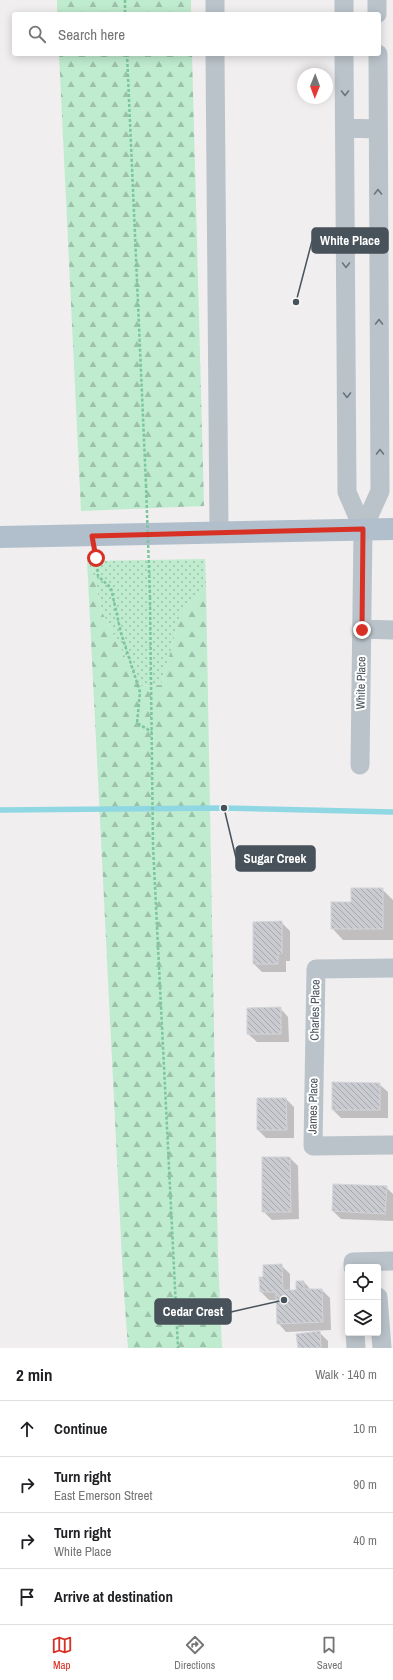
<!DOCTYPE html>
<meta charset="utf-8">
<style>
body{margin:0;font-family:"Archivo Narrow",sans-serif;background:#f2f2f2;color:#202124}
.controls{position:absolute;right:12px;bottom:12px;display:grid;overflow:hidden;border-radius:4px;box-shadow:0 2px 10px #0003}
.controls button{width:36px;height:36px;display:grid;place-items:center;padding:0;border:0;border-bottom:1px solid #e0e0e0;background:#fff;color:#202124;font:20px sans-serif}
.compass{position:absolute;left:297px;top:68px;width:36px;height:36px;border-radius:50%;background:#fff;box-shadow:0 2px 10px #0003;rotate:181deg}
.stop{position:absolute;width:12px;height:12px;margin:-9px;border:3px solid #d93025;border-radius:50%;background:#fff}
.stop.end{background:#d93025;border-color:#fff;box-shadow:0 1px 4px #0008}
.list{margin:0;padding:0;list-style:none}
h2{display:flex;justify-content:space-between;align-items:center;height:52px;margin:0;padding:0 16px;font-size:17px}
h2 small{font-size:13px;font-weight:400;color:#757577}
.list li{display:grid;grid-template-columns:26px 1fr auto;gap:12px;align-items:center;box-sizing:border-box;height:56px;padding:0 16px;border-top:1px solid #e0e0e0}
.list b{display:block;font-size:15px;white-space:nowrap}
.list p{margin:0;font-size:13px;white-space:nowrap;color:#757577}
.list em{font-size:13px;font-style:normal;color:#757577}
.icon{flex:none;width:22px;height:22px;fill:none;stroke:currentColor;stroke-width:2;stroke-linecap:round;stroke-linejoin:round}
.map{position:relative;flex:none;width:393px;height:1348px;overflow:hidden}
.search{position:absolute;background:#fff;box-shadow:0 2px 10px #0003;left:12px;right:12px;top:12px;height:44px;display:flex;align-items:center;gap:10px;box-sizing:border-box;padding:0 14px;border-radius:4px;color:#757577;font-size:15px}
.sheet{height:276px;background:#fff}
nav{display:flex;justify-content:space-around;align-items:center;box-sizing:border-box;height:56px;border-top:1px solid #e0e0e0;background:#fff;font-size:11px;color:#757577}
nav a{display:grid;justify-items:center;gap:2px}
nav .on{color:#d93025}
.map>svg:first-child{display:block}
.grass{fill:url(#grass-dots)}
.forest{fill:url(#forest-firs)}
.shadow{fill:#0003}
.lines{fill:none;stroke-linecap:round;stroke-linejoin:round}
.stream{stroke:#90d7e4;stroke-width:5.5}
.building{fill:url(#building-back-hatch);stroke:#d2d5d9}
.path{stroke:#7ac69d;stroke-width:2.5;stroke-dasharray:3 2;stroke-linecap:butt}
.minor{stroke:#bac3ca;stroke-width:19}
.major{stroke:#b0bfcb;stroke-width:22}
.path-bridge{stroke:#7ac69d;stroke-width:2.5;stroke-dasharray:3 2;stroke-linecap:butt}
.oneway{stroke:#6a747c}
.route{stroke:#d93025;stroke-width:5}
.labels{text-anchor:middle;stroke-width:4;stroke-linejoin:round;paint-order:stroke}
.street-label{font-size:12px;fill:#48525a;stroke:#fff}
.leader{fill:none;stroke:#48525a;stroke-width:1.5}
.callout-dot{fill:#48525a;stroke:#fff;stroke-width:1.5}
.callout{fill:#48525a;stroke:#48525a;stroke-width:1.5}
.callout-label{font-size:13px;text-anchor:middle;font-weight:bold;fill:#fff}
</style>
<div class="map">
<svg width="393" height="1348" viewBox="0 0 393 1348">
<defs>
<pattern id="grass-dots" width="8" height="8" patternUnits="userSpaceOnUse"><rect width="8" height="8" fill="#bfebce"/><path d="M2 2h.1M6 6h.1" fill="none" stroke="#9dc1aa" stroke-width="1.8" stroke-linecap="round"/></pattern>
<pattern id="forest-firs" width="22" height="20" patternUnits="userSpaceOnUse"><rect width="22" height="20" fill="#bfebce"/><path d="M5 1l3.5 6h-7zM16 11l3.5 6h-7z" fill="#9dc1aa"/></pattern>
<pattern id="building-back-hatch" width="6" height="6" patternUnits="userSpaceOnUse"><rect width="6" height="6" fill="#c9cbd0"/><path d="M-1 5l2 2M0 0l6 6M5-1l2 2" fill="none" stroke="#a5a7ac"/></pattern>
</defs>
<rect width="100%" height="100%" fill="#f0eeee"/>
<path class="grass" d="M205 559 206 586 181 614 161 685 140 686 102 612 90 561Z"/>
<path class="forest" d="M57 0H191V14H57Z
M59 54H192L204 506 81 511Z
M87 560 90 561 102 612 140 686 161 685 181 614 206 586 218 1256 222 1348H128L123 1279Z"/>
<path class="shadow" d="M382 889 393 900V940H343L332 928 352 903Z
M281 922 290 931V961H286V972H262L254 964Z
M280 1008 288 1017 289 1042H257L248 1034Z
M333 1083 379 1084 388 1092V1118H341L333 1110Z
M286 1099 294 1107V1138H266L258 1130Z
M290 1158 298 1166 299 1219 272 1220 263 1211Z
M386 1187 393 1194V1221L341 1219 333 1211Z
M281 1265 290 1274V1291H297L304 1282 311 1290H322L330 1298 331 1330 286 1332 278 1323 277 1300H269L261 1292 264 1278Z
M319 1332 328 1341V1348H299Z"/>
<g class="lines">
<path class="stream" d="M0 810 224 808 393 812"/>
</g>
<path class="building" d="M351 888H383V929H331V902H351Z
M282 921V953L278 954V964H253V922Z
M281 1007V1034H247V1008Z
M332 1082 380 1083V1110H332Z
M257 1098H286L287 1130H257Z
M262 1157H290L291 1212H262Z
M333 1184 387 1186 385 1214 332 1211Z
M282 1264 283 1290H296V1281H304V1289H322L323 1322 277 1324 276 1292H260L259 1277H263V1265Z
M320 1331 321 1348H298L296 1334Z"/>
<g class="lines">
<path class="path" d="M125 0V14
M127 54 146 485
M96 554 98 576 111 588 121 633 140 692 137 723 152 732
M150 597 153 846 178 1348"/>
<path class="minor" d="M215 0V14
M344 0V14
M377 0V14
M215 54 219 532
M344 54 347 492 363 529 360 765
M345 128 378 129
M363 529 380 491 378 54
M362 629 393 630
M393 968 316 969 313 1146 393 1145
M353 1267V1262L393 1261
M378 1297 382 1348
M355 1333 356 1348"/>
<path class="major" d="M0 537 393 529"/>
<path class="path-bridge" d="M146 485 150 597"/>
</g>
<defs><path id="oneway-chevron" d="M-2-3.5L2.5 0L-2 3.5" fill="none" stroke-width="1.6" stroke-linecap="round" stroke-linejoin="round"/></defs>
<g class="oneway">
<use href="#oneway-chevron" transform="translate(345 93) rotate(90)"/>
<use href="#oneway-chevron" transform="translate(378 192) rotate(-90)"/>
<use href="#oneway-chevron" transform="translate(346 265) rotate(90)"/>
<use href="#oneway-chevron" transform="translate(379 322) rotate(-90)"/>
<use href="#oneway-chevron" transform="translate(347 395) rotate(90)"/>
<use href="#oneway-chevron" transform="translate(380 452) rotate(-90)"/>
</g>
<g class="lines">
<path class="route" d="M96 558 92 536 363 529 362 630"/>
</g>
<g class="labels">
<g class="street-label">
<text transform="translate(361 683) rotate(-89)" y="4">White Place</text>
<text transform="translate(315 1010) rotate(-89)" y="4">Charles Place</text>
<text transform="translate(313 1106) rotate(-89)" y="4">James Place</text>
</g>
</g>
<path class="leader" d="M296 302L312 241M224 808L236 858M284 1300L231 1312"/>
<g class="callout-dot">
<circle cx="296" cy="302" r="4"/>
<circle cx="224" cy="808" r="4"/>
<circle cx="284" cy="1300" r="4"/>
</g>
<g class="callout">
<rect x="312" y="228" width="76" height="25" rx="4"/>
<rect x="236" y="846" width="79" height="25" rx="4"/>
<rect x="155" y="1299" width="76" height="25" rx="4"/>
</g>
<g class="callout-label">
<text x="350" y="245">White Place</text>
<text x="275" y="863">Sugar Creek</text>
<text x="193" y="1316">Cedar Crest</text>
</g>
</svg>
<div class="controls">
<button><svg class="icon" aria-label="locate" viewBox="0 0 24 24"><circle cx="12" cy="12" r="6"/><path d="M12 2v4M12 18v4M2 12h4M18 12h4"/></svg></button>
<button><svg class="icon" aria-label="layers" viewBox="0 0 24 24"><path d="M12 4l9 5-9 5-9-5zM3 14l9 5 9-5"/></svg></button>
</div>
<svg class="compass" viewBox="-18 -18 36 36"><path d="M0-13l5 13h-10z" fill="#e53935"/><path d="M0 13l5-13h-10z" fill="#757577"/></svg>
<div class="stop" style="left:96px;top:558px"></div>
<div class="stop end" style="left:362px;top:630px"></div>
<div class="search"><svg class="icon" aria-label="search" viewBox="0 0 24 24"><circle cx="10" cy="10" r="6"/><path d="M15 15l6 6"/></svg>Search here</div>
</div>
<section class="sheet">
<h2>2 min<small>Walk · 140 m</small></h2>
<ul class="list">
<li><svg class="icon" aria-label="ahead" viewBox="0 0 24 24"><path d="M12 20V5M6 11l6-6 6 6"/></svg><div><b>Continue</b></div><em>10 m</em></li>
<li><svg class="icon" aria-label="right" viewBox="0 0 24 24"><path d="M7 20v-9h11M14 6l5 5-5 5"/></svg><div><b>Turn right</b><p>East Emerson Street</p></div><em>90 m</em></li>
<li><svg class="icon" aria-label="right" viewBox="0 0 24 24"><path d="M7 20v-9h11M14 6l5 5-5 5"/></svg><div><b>Turn right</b><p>White Place</p></div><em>40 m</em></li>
<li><svg class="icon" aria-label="arrive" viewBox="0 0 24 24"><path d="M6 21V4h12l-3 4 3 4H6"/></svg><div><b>Arrive at destination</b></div></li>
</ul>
</section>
<nav>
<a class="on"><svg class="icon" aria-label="map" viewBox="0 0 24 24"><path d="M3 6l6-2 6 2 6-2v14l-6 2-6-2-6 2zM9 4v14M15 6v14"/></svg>Map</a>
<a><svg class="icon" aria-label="directions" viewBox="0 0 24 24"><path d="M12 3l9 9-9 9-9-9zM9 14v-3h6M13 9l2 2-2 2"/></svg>Directions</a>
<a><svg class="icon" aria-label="saved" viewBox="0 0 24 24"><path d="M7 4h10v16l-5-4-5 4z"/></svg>Saved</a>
</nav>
